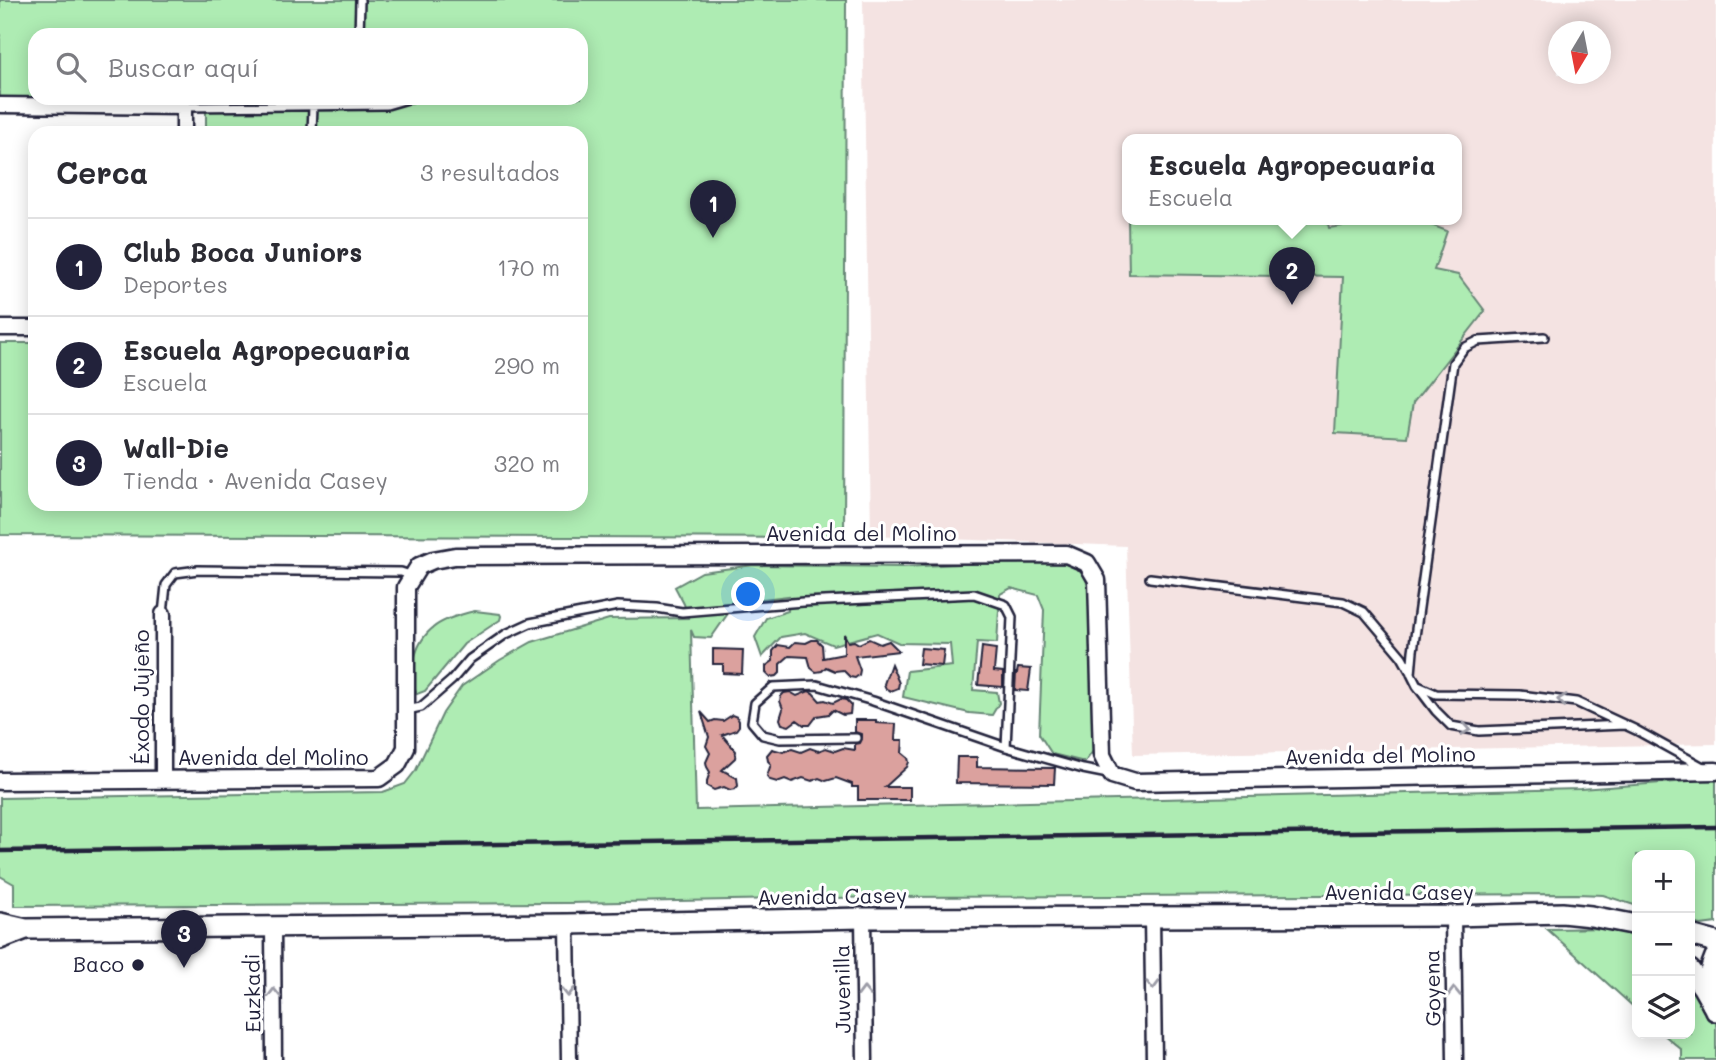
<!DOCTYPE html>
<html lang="es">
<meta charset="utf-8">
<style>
body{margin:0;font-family:Mali,sans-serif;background:#f7f7f7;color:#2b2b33}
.controls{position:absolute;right:21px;bottom:21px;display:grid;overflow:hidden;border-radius:14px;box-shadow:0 4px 18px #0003}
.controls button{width:63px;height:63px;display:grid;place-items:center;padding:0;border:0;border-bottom:2px solid #e1e1e2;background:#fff;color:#2b2b33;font:35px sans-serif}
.compass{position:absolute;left:1548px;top:21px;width:63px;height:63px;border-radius:50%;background:#fff;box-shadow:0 4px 18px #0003;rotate:190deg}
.you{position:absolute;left:749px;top:595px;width:24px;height:24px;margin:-18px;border:5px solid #fff;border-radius:50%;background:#1a73e8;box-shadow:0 0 0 10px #1a73e833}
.badge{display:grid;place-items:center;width:46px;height:46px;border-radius:50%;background:#22223b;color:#fff;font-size:23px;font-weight:700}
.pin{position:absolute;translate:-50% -58px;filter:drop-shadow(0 2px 4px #0008)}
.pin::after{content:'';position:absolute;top:37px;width:24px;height:21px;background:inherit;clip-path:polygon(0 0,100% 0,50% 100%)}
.popup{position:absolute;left:1122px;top:134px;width:340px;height:91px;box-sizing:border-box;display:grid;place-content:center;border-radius:14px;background:#fff;filter:drop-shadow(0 2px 5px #0005);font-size:23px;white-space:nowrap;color:#7c7c81}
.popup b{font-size:26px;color:#2b2b33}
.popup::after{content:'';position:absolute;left:50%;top:100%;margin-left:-14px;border:14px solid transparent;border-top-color:#fff}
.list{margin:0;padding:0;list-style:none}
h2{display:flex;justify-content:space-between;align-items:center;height:91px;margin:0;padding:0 28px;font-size:30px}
h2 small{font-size:23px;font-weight:400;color:#7c7c81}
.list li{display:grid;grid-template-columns:46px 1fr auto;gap:21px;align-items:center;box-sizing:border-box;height:98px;padding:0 28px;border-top:2px solid #e1e1e2}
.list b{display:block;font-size:26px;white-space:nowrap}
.list p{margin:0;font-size:23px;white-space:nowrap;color:#7c7c81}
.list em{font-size:23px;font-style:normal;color:#7c7c81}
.icon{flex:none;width:38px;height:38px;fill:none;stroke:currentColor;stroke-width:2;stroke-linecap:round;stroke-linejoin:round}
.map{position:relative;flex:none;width:1716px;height:1060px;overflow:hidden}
.search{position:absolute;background:#fff;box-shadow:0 4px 18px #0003;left:28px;top:28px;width:560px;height:77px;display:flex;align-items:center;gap:18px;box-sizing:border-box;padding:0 24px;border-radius:21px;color:#7c7c81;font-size:26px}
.panel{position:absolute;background:#fff;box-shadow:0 4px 18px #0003;left:28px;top:126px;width:560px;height:385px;border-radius:21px}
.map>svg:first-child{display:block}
.built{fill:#f4e3e2;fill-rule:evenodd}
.green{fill:#aeecb3;stroke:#688777;stroke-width:2;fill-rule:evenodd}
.building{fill:#dba19e;stroke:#22223b;stroke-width:2}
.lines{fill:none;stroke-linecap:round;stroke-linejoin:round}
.service-casing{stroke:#22223b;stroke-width:12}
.minor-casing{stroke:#22223b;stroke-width:19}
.tertiary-casing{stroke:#22223b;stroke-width:21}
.secondary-casing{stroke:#22223b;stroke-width:24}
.primary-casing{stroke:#22223b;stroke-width:26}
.service{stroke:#fff;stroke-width:7}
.minor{stroke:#fff;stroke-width:14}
.tertiary{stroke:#fff;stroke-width:16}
.secondary{stroke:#fff;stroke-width:19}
.primary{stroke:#fff;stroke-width:21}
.rail{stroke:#22223b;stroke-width:4.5}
.oneway{stroke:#9c9ca7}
.poi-dot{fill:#22223b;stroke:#fff;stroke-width:2.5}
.labels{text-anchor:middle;stroke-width:6;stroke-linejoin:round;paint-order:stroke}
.street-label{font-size:21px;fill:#22223b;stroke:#fff}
.poi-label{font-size:21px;fill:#22223b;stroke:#fff;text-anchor:end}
</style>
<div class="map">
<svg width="1716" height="1060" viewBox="0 0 1716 1060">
<rect width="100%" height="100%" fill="#fff"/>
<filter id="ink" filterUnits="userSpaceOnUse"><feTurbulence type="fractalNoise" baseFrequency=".0143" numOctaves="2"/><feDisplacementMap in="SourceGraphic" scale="14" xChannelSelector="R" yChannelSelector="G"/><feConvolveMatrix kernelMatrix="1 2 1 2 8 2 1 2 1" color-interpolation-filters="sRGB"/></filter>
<g filter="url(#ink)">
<path class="built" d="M863 0H1716V744L1133 755 1126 546 871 536ZM1558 32H1600V74H1558ZM1128 139H1456V219H1128Z"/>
<path class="green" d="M0 0H846L844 538 0 535V343H35V504H581V133H206V101L0 100ZM35 35H581V98H35Z
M1128 219H1327L1329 228 1392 219H1416L1447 231 1434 270 1458 275 1485 311 1413 403 1407 437 1335 433 1343 277 1129 274Z
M1017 561 1066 564 1082 571 1089 587 1093 751 1085 762 1052 754 1039 734 1044 610 1038 595 1011 588 1000 594 997 643 977 642 973 690 997 692 999 703 992 715 969 713 903 697 907 671 952 666 950 644 899 643 877 633 833 645 805 633 781 637 762 657 755 637 766 618 788 611 789 596 736 602 711 638 694 637 691 630 696 810 1580 789 1716 779V923L1701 925 1690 922V855H1637V906L1603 895 1577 894 885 897 569 903 14 906V884L0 876V798L383 792 405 784 416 770 443 713 462 686 500 660 532 642 609 619 688 618 684 604 675 587 702 572 754 565 903 567Z
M475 611 500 614 501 616 500 620 464 644 425 691 417 694C412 685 412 672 414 661 421 627 444 618 475 611Z
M1614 928 1637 932V1010L1547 929Z
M1690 964 1716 1014V1060H1682V1050L1663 1034H1690Z"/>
<path class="building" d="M844 634 848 642 854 641 859 644 869 639 880 644 889 641 899 651 855 656 860 670 859 675 855 678 850 677 843 670 835 671 826 667 822 671 816 672 811 668 808 657 789 656 780 664V673L777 676 770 677 766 673V666L773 661V651L778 645 790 647 795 642 806 643 812 640H817L822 645 823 658 844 654Z
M982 647 996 649 994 671 1003 672V687L978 685Z
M921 648 944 650 942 666 919 664Z
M713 649 743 650 742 674 723 673V664H713Z
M891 664 899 683 898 688 891 691 886 689 884 684Z
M1018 668 1031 669 1028 691 1015 690 1016 673H1017Z
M809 691 813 693 820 701 825 700 833 703 841 699 846 700 851 705 850 714 843 715 833 710 829 714 817 716 810 725H804L797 720 789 726 782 724 780 719 783 709 780 701 781 696 784 693 790 692 797 696Z
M701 712 710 722 715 720 723 721 732 715 737 717 739 721V726L736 730 722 735 736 751 735 758 722 770 737 778 738 786 735 789 730 790 724 787 714 790 707 786V781L710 772 707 767 706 762 710 753 706 746 709 737Z
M855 720H876V723L896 724 895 740H903L902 753 908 758 909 762 907 767 885 787H910V800H858V787H852V784L836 778 826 781 819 778 812 781 803 778 792 782 785 779 777 782 770 780 767 776 771 764 768 761 767 755 772 749 783 752 792 749 801 752 810 748 818 751 826 748 835 751 843 748 855 750V744L860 743 862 739 861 734 855 732Z
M957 757H977V767L1055 768 1054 784 956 783Z"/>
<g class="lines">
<g class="service-casing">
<path id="service" d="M359 35 360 0
M184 107 387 105 411 98
M312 133 313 106
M1544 337 1478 341 1464 348 1453 363 1413 651 1411 674 1417 686 1436 711 1451 726 1479 731 1625 725
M1150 578 1343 602 1364 612 1402 657 1411 673
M163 614 166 585 175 573 198 570 401 572 413 576
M1418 686 1436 694 1520 695 1576 702 1636 730 1703 767
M407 710 421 707 452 680 470 659 506 634 530 623 618 606 657 608 682 612 803 602 974 594 1006 605 1012 617 1006 747
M856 738 780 739 763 735 752 722 755 703 773 687 817 685 873 701 1006 747 1083 769 1108 774"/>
</g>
<g class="minor-casing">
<path id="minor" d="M0 105 184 107V133
M0 328H35
M163 614V780
M1453 916 1455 1060
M1152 917 1154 1060
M863 918 865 1060
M567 924 569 1060
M273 926 274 1060"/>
</g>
<g class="tertiary-casing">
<path id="tertiary" d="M0 781 379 778 397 765 406 748V587L419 566 433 560 455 556 1066 554 1087 563 1097 580 1102 755 1112 775 1135 782 1716 771"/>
</g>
<g class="secondary-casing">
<path id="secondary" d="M0 923 26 929 567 924 863 918 1453 916 1562 913 1591 916 1637 925
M1690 935 1716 942
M0 939 26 929
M1690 970 1703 988 1712 1004"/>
</g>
<g class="primary-casing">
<path id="primary" d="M1716 957C1708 976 1706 992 1716 1010"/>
</g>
<use href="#service" class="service"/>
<use href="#minor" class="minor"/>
<use href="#tertiary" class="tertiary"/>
<use href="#secondary" class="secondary"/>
<use href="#primary" class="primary"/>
<path class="rail" d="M0 851 1716 827"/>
</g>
<defs><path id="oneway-chevron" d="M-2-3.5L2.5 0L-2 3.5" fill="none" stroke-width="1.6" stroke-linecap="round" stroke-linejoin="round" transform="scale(1.75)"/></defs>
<g class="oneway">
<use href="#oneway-chevron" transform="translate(1562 700) rotate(-173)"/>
<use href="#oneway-chevron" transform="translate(1466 729) rotate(9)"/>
<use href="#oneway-chevron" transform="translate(1153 985) rotate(89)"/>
<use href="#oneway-chevron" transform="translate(568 992) rotate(89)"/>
<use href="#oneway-chevron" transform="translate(864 992) rotate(-91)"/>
<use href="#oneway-chevron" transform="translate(1454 992) rotate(-91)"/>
<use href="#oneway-chevron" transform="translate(274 993) rotate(-91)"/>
</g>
</g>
<circle class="poi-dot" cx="138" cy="965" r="7"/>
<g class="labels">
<g class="street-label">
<text x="861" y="541">Avenida del Molino</text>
<text transform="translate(142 697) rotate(-90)" y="7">Éxodo Jujeño</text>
<text transform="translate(1380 756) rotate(-1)" y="7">Avenida del Molino</text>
<text x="273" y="765">Avenida del Molino</text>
<text x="1399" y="900">Avenida Casey</text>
<text transform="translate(832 897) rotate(-1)" y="7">Avenida Casey</text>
<text transform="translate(1433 988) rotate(-91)" y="7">Goyena</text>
<text transform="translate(843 989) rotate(-91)" y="7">Juvenilla</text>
<text transform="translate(253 993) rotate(-91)" y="7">Euzkadi</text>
</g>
<g class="poi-label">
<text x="124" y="972">Baco</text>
</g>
</g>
</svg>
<div class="controls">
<button>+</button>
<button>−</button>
<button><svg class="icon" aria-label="layers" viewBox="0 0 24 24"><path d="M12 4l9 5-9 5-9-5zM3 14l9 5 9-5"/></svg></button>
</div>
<svg class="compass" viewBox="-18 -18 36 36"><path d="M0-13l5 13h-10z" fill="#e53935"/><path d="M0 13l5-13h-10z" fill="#7c7c81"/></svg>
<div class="you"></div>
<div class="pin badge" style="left:713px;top:238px">1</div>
<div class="pin badge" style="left:1292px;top:305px">2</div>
<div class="popup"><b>Escuela Agropecuaria</b>Escuela</div>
<div class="pin badge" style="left:184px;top:968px">3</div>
<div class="search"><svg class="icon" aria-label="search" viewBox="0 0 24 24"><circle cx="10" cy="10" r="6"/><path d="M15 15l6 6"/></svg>Buscar aquí</div>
<section class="panel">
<h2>Cerca<small>3 resultados</small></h2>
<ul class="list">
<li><span class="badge">1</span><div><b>Club Boca Juniors</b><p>Deportes</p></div><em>170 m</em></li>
<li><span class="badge">2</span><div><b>Escuela Agropecuaria</b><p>Escuela</p></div><em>290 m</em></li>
<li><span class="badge">3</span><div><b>Wall-Die</b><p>Tienda · Avenida Casey</p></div><em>320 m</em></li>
</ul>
</section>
</div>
